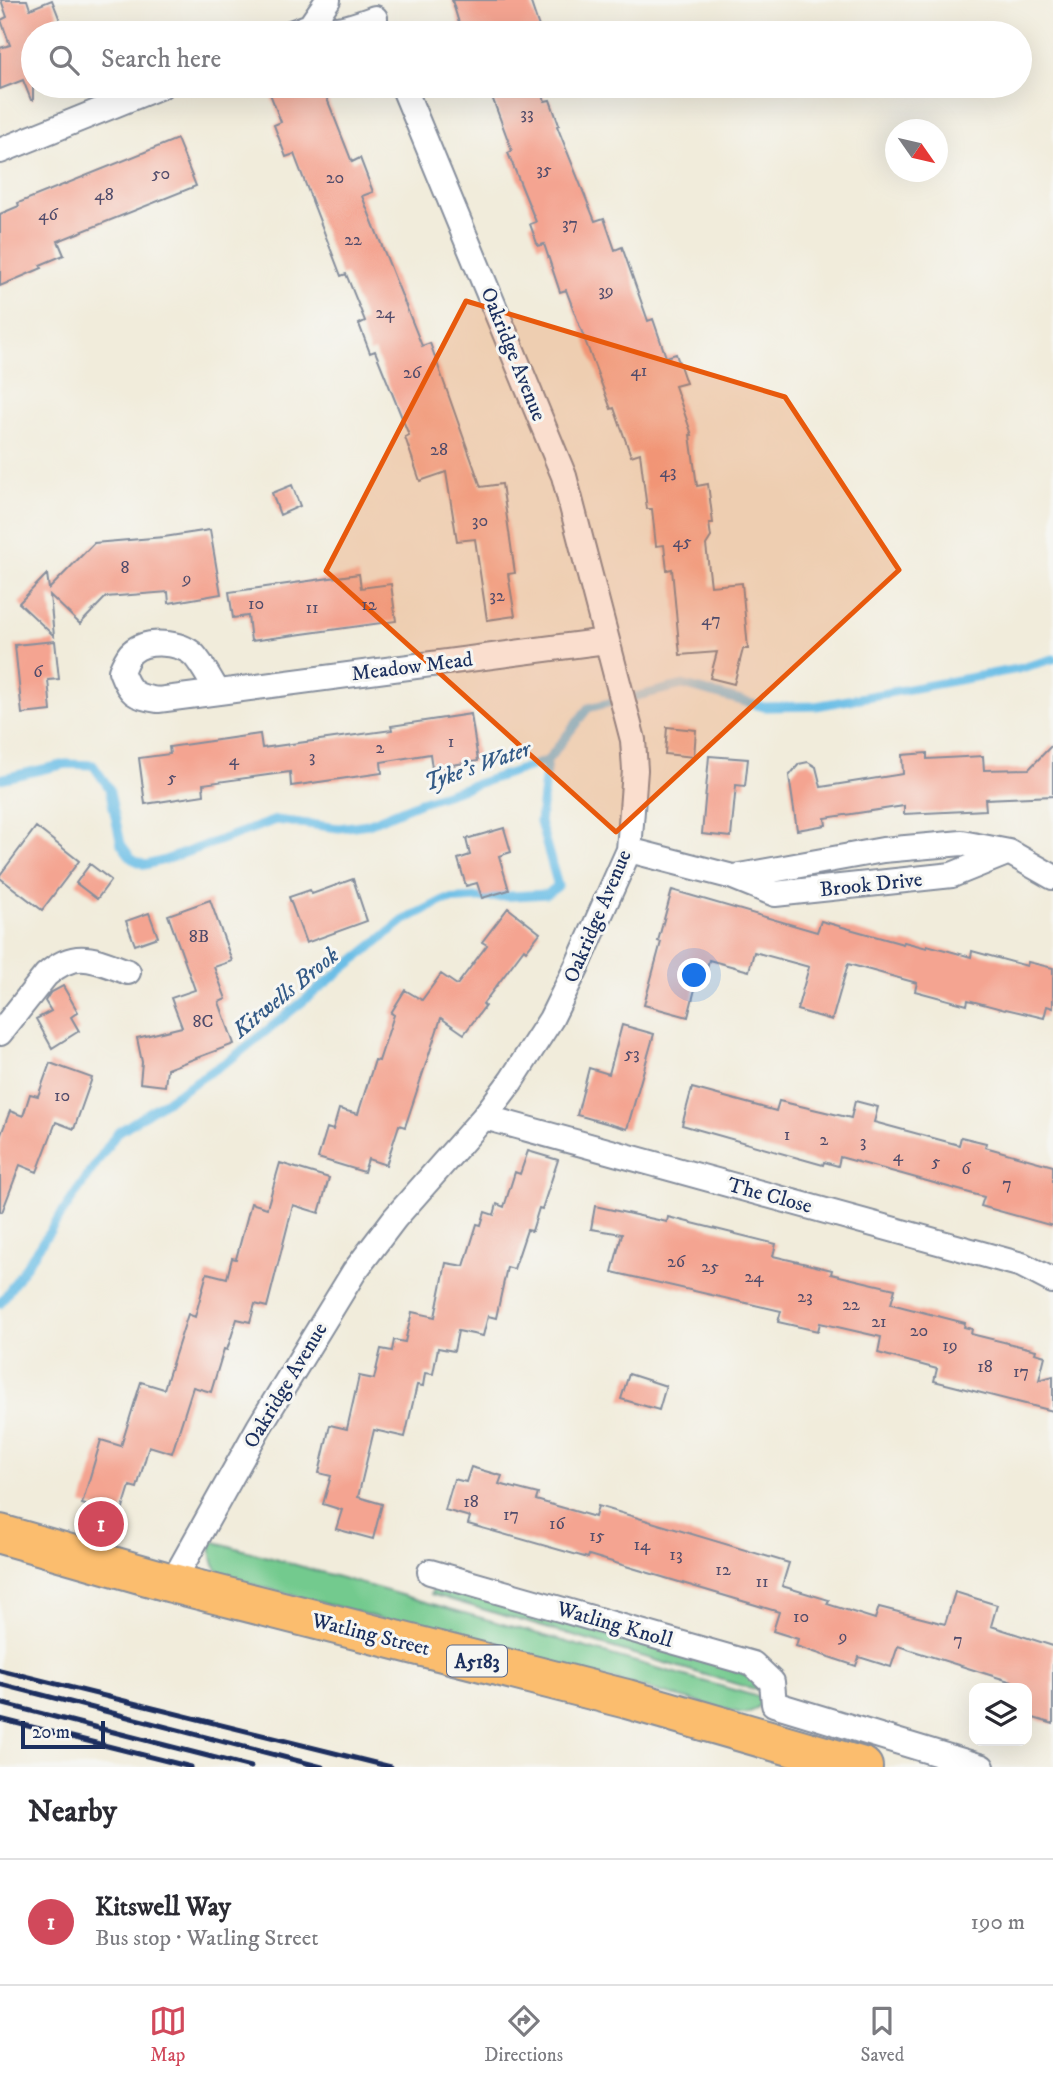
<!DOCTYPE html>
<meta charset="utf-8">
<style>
body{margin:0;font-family:"IM FELL DW Pica",serif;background:#f7f7f7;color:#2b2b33}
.controls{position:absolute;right:21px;bottom:21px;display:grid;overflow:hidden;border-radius:14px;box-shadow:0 7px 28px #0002}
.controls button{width:63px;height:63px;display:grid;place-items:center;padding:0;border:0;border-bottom:2px solid #e1e1e2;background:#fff;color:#2b2b33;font:35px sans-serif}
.compass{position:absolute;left:885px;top:119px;width:63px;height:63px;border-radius:50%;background:#fff;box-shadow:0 7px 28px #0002;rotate:124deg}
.scale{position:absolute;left:21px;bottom:18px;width:84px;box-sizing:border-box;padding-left:7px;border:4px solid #1b2f5e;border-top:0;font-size:19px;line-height:24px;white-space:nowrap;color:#1b2f5e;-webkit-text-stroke:5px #f6f6f2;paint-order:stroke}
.you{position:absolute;left:695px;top:976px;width:24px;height:24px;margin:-18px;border:5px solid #fff;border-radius:50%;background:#1a73e8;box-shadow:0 0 0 10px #1a73e833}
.badge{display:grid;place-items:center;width:46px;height:46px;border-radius:50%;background:#d1495b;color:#fff;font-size:23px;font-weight:700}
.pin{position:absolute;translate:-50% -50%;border:4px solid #fff;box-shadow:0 2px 7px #0006}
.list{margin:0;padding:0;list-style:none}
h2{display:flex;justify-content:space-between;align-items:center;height:91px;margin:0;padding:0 28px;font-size:30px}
h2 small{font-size:23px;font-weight:400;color:#7c7c81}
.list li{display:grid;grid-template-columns:46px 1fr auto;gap:21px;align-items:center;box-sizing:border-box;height:126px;padding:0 28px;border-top:2px solid #e1e1e2}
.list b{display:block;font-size:26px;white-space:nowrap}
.list p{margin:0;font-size:23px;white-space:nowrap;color:#7c7c81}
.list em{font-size:23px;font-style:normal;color:#7c7c81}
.icon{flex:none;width:38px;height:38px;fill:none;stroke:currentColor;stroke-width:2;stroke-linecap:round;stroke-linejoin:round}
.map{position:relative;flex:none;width:1053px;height:1767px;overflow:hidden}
.search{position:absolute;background:#fff;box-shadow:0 7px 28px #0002;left:21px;right:21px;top:21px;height:77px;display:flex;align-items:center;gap:18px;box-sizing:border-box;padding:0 24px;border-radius:38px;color:#7c7c81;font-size:26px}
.sheet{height:217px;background:#fff}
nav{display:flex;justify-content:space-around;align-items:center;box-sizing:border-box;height:98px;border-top:2px solid #e1e1e2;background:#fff;font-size:19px;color:#7c7c81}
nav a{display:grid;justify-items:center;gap:4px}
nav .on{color:#d1495b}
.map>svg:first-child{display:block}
.green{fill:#73ca8e;stroke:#477c76;stroke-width:2}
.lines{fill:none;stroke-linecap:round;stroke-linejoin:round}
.stream{stroke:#6abee6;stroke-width:9}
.building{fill:#f4a491}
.minor-casing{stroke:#868e9c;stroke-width:28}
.primary-casing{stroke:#868e9c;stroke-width:42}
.minor{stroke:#fff;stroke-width:24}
.primary{stroke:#fbbd6e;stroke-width:38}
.rail{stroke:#1b2f5e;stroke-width:5}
.marked{fill:#e8590c;fill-opacity:0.2;stroke:#e8590c;stroke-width:5;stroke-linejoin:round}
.labels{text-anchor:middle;stroke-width:6;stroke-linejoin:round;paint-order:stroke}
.number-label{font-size:18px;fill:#514c6b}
.shield{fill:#f6f6f2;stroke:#5d6b8a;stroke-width:2}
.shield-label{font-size:19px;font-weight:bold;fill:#1b2f5e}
.street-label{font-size:21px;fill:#1b2f5e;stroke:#f6f6f2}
.water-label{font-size:23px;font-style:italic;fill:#335a87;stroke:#f6f6f2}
</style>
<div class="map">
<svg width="1053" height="1767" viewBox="0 0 1053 1767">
<rect width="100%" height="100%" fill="#f6f6f2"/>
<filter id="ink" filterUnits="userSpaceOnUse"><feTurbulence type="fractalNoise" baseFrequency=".0143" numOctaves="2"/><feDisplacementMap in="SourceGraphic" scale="14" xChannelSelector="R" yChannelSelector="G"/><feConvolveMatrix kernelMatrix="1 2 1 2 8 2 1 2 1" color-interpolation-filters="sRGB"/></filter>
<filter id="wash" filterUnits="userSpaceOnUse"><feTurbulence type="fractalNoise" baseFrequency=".00686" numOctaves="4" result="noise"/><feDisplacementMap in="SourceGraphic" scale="28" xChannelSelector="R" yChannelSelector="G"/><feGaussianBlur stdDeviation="1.57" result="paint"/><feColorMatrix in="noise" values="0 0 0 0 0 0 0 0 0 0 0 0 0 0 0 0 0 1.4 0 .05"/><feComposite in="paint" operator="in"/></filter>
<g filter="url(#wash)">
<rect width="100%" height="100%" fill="#f1ecdb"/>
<path class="green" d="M212 1541 762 1698C759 1710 751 1713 740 1713L231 1579C213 1570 210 1561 212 1541Z
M434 1586 736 1671C747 1675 756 1678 760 1691L431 1594Z"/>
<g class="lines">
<path class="stream" d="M0 779 66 764 93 765 109 788 121 844 132 859 145 865 165 860 276 820 339 828 368 824 421 802 547 761 588 708 683 685 764 707 816 706 1018 669 1053 659
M0 1304 117 1133 235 1056 403 921 444 900 547 894 558 886 540 822 547 761"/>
</g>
<g id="blocks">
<path class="building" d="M1 0H27L30 9 52 0 65 33H33V100H31L23 80 0 89V48L10 45 1 20 7 17Z
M452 0H530L541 33H462Z
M267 86H322L352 162 360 158 373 192 362 196 422 346 430 343 481 487 502 484 515 573 508 574 515 616 487 620 475 539 457 541 446 472 420 481 405 437 409 435 375 351 370 353 359 324 365 321 346 274 341 276 294 154 286 157 274 125 281 122Z
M488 86H539L545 101 550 100 559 125 557 126 595 221 604 218 615 250 622 247 648 321 653 319 666 357 676 354 686 383 675 386 692 435H690L697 486 708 484 713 523H709L711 537 706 545 711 586 742 583 748 649H743L734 684 710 678 717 652 680 655 672 569 667 570 664 545 656 546 652 509H647L640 453 631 456 614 408 611 409 566 290 560 292 544 244 538 246 530 224 536 222 508 153 512 151Z
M177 139 196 186 58 241 64 255 40 265 42 268 0 286V214L19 206 18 203Z
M292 485 300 506 280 515 272 493Z
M210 530 221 594 169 603 168 592 106 597 80 624 50 595 54 636 19 603 47 574 49 589 94 543 164 537Z
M359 574 361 588 391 584 396 621 251 641 248 616 233 618 229 592Z
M55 641 59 679 48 680 51 711 22 714 15 645Z
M471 714 478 761 432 768 430 754 381 762 382 773 291 786 290 772 203 784 204 795 145 804 139 758 170 754 169 747 260 734 262 748 392 730 391 726Z
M667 727 696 730 694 757 665 754Z
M1053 744V796L985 799 986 810 904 814V806L825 818 826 825 797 830 789 776 799 764 808 762 816 767 821 787 903 774 902 755 927 753V759L983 756 984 770 1029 769Z
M709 756 748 759 745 786 736 785 731 837 702 834Z
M36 827 79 861 42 910 0 878V875Z
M504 828 511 852 499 856 509 890 482 898 477 883 466 886 458 859 470 855 466 839Z
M90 864 111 880 97 899 76 883Z
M353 879 367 921 306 943 289 897 310 890 312 894Z
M672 890 817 932 821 921 903 944 904 942 927 948V945L971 957 972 951 1027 966 1028 962 1053 968V1008L1047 1006 1044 1018 1006 1009 1005 1010 968 1000 967 1005 915 991 917 983 848 964 832 1020 797 1010 809 967 754 952 749 971 709 960 702 987 696 985 688 1017 644 1005 661 942 658 941Z
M210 900 232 961 214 967 226 999 219 1002 234 1044 167 1069 165 1086 140 1083 142 1062 137 1038 182 1027 171 998 195 990 168 915Z
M508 908 540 933 526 951 524 949 483 1004 485 1006 464 1034 441 1018 405 1127 399 1125 386 1165 368 1159 364 1172 318 1158 327 1128 333 1130 339 1109 358 1114 375 1060 379 1061 394 1015 391 1013 405 990 422 1000 441 974 457 985 487 945 482 942Z
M149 913 158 937 135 945 126 921Z
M63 986 78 1012 71 1017 79 1031 52 1048 36 1019 51 1011 45 1001 50 993Z
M622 1025 654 1034 627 1129 577 1115 589 1068 609 1074Z
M50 1063 92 1078 74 1129 56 1122 37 1172 20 1165 2 1212H0V1137L10 1111 23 1116 30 1094 38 1096Z
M692 1088 776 1111 779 1101 851 1118 855 1101 878 1107 874 1122 959 1145 961 1137 986 1143 985 1147 1053 1166V1226L981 1206 984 1197 902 1174 840 1157 838 1166 824 1162 823 1165 682 1125Z
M528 1151 558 1160 542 1209 539 1208 532 1231 527 1230 514 1269 507 1267 496 1318 488 1316 483 1336 458 1331 454 1351 438 1348 433 1374 425 1373 423 1386 417 1385 405 1437 374 1430 358 1497 382 1504 373 1539 336 1529 342 1510 323 1504 331 1476 319 1473 330 1425 347 1429 359 1376 374 1379 381 1349 392 1351 394 1340 405 1342 412 1312 435 1317 446 1263 464 1266 477 1224 481 1225 485 1212 494 1215 497 1204 504 1207 515 1172 520 1174Z
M280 1163 329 1178 319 1213 293 1205 267 1307 255 1304 250 1322 237 1319 227 1350 224 1349 211 1392 193 1387 172 1453 149 1446 137 1488 130 1486 121 1515 82 1504 101 1440 121 1446 141 1382 164 1389 188 1314 195 1317 207 1273 227 1278 232 1258 236 1259 251 1203 267 1208Z
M595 1206 667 1222 668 1217 776 1244 773 1256 832 1270 831 1274 895 1289 891 1304 965 1323 964 1327 972 1329 971 1334 1036 1350 1035 1353 1045 1356 1039 1380 1053 1376V1411L934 1381 937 1369 878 1353 881 1337 820 1323 818 1331 778 1322 781 1311 612 1272 622 1234 591 1229Z
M629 1374 666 1386 659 1410 621 1399Z
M471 1467 502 1476 499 1484 538 1494 536 1500 595 1517 598 1506 789 1563 782 1586 829 1600 827 1604 875 1619 879 1607 945 1624 955 1592 997 1605 991 1626 1053 1646V1724L1027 1716V1688H1010L1012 1682 898 1646 891 1667 859 1657 856 1666 796 1646 798 1639 773 1631 779 1612 589 1555 588 1558 468 1524 470 1517 445 1510 454 1479 466 1482Z"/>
</g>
</g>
<g filter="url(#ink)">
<use href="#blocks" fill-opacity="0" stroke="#868e9c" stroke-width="2"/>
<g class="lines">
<g class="minor-casing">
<path id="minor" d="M310 26C337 33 350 27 375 18
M291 33 310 26 328 0
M0 151 161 86
M218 692C210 680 203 665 194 655 180 642 147 639 132 652 127 656 124 665 121 671 129 693 135 697 158 700L606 641
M629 850 733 877 775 894 952 875 1009 852
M734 877 883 850 962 843 1009 852 1053 877
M0 1033 46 975C76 948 95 960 128 972
M484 1117 1022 1265 1053 1281
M430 1572 753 1664 772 1682 774 1704 982 1767
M172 1583 259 1427 354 1272 395 1218 484 1117 511 1081 551 1019 578 964 629 850 635 770 633 740 564 476 403 86"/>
</g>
<g class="primary-casing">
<path id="primary" d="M0 1534 172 1583 627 1699 863 1767"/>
</g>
<use href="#minor" class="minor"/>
<use href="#primary" class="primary"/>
<path class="rail" d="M0 1670 391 1767
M0 1684 322 1767
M0 1703 251 1767
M0 1719 191 1767"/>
</g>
</g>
<path class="marked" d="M466 301 785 397 899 570 616 832 326 571Z"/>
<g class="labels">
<g class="number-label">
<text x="527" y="119">33</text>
<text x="544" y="175">35</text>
<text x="161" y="179">50</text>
<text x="335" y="183">20</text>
<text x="104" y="200">48</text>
<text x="48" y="220">46</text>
<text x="570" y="229">37</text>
<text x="353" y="245">22</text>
<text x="606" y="296">39</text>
<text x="385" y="318">24</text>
<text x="639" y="376">41</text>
<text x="412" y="378">26</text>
<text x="439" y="455">28</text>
<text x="668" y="477">43</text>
<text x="480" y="526">30</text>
<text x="682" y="547">45</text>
<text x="125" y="573">8</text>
<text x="187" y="584">9</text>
<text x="497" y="601">32</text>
<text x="256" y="609">10</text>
<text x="369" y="610">12</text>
<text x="312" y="613">11</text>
<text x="711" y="625">47</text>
<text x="38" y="677">6</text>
<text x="451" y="747">1</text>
<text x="380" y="753">2</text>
<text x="312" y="762">3</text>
<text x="234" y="765">4</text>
<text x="172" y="783">5</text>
<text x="199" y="942">8B</text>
<text x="203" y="1027">8C</text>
<text x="632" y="1059">53</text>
<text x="62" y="1101">10</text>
<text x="787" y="1140">1</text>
<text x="824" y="1145">2</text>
<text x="863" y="1147">3</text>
<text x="898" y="1161">4</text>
<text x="936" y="1167">5</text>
<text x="966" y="1174">6</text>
<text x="1007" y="1189">7</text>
<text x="676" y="1267">26</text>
<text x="710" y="1272">25</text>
<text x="754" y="1282">24</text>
<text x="805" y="1302">23</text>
<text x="851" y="1310">22</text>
<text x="879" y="1327">21</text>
<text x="919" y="1336">20</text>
<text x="950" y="1351">19</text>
<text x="985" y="1372">18</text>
<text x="1021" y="1377">17</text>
<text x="471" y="1507">18</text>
<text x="511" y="1520">17</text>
<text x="557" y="1529">16</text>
<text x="597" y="1541">15</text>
<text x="642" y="1550">14</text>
<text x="676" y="1560">13</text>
<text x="723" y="1575">12</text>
<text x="762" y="1587">11</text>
<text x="801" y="1622">10</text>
<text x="843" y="1642">9</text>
<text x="958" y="1645">7</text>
</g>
<rect class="shield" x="447" y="1645.5" width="60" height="31" rx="5"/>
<g class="shield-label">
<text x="477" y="1668">A5183</text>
</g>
<g class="street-label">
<text transform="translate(514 354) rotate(68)" y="7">Oakridge Avenue</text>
<text transform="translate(412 666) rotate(-7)" y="7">Meadow Mead</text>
<text transform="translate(871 884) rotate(-6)" y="7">Brook Drive</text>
<text transform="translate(597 916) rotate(-67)" y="7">Oakridge Avenue</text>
<text transform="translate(770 1195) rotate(15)" y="7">The Close</text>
<text transform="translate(285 1385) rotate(-59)" y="7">Oakridge Avenue</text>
<text transform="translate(615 1624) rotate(16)" y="7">Watling Knoll</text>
<text transform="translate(371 1634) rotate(14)" y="7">Watling Street</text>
</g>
<g class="water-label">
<text transform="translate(477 765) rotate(-19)" y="8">Tyke's Water</text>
<text transform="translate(285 992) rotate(-39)" y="8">Kitwells Brook</text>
</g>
</g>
</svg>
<div class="controls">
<button><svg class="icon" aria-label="layers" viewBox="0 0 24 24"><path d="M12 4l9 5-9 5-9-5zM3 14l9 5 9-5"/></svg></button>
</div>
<svg class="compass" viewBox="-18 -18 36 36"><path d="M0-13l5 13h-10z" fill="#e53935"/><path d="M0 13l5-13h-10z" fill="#7c7c81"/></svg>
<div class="scale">20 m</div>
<div class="you"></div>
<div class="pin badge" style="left:101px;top:1524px">1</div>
<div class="search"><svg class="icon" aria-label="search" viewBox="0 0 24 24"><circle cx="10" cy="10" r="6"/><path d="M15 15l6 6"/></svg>Search here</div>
</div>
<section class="sheet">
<h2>Nearby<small></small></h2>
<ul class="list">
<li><span class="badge">1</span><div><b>Kitswell Way</b><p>Bus stop · Watling Street</p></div><em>190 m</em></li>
</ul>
</section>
<nav>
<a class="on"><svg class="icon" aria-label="map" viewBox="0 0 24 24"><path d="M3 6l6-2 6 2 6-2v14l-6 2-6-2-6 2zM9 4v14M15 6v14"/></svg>Map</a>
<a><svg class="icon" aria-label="directions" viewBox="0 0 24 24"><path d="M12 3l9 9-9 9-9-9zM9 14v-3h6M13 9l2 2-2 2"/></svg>Directions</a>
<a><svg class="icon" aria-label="saved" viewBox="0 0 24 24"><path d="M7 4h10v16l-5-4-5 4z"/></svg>Saved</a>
</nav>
